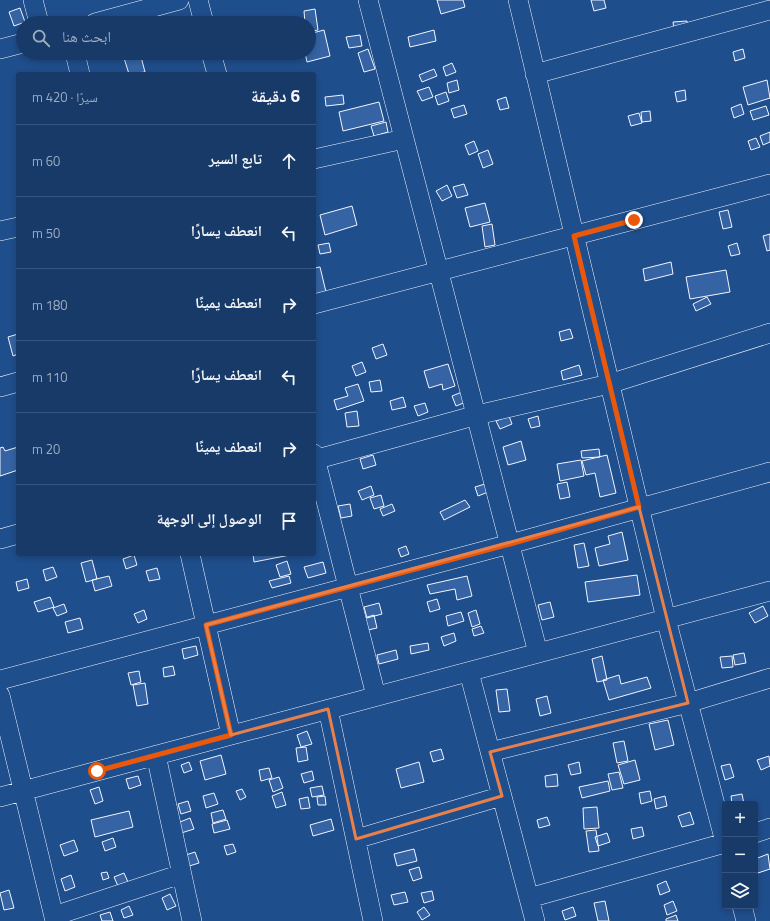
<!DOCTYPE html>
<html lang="ar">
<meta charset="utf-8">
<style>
body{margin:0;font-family:"Titillium Web","Noto Naskh Arabic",sans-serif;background:#244571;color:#f1f3f6;direction:rtl}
.controls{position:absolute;right:12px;bottom:12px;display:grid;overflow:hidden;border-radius:4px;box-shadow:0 2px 6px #0003}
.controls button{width:36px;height:36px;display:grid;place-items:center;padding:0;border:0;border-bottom:1px solid #36547d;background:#173a69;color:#f1f3f6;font:20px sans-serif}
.stop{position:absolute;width:12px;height:12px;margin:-9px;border:3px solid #ea580c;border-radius:50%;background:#fff}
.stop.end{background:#ea580c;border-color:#fff;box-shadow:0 1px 4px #0008}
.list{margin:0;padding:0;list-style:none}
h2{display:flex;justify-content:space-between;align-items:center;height:52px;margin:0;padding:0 16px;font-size:17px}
h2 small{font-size:13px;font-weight:400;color:#9eadc0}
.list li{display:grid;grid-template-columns:26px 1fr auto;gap:12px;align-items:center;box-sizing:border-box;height:72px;padding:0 16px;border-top:1px solid #36547d}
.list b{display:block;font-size:15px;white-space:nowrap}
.list em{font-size:13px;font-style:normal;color:#9eadc0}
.icon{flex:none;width:22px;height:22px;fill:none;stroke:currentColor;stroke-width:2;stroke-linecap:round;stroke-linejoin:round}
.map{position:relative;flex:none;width:770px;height:921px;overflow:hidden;direction:ltr}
.search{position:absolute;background:#173a69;box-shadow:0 2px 6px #0003;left:16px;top:16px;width:300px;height:44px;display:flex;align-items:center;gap:10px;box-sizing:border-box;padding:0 14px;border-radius:22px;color:#9eadc0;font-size:15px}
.panel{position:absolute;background:#173a69;box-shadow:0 2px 6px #0003;left:16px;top:72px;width:300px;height:484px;border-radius:4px;direction:rtl}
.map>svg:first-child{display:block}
.building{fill:#3563a3;stroke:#f2f6ff}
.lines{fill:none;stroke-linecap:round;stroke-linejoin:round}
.minor-casing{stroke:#f2f6ff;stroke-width:20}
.minor{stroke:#1f4e8c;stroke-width:19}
.route{stroke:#ea580c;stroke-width:5}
.marked{fill:none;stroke:#ea8049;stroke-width:3;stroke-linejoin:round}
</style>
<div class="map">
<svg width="770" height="921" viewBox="0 0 770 921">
<rect width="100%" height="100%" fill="#1f4e8c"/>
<path class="building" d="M437 0H463L465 7 441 14Z
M591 0H604L606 8 594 11Z
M20 8 25 22 14 26 9 12Z
M315 9 318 30 309 32V23H305L304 11Z
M687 21 688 28 674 30 673 22Z
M324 30 330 56 307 62 305 53H309V34Z
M434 30 436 41 410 47 408 37Z
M360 35 362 46 349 48 346 37Z
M368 49 375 69 364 72 358 53Z
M743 49 745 58 735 61 733 52Z
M140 53 145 72 129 74 124 58Z
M452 63 456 72 446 76 443 67Z
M434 69 437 76 422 82 419 75Z
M457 80 459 90 449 93 447 83Z
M767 80 770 98 748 105 743 87Z
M429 87 433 97 422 101 417 91Z
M685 90 686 100 677 102 675 92Z
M446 92 449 101 438 105 435 96Z
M343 95 344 104 326 106 325 97Z
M506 97 509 108 500 110 497 100Z
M379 102 384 121 343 131 339 112Z
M741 104 744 114 734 118 731 108Z
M464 105 467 114 454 118 451 109Z
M766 106 769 115 753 120 750 111Z
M650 111 651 121 642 122 641 112Z
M639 113 642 123 631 126 628 116Z
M386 122 388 132 374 136 371 126Z
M770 132V142L763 145 760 136Z
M756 138 760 147 751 150 748 141Z
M474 141 478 151 469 155 465 145Z
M488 150 493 164 483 168 478 154Z
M464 184 468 195 457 198 453 187Z
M447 185 452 196 442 201 436 191Z
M485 203 490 222 470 227 465 208Z
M352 206 357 225 325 235 320 215Z
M728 210 732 227 723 229 719 212Z
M492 224 495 245 485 247 482 226Z
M770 234V250L767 251 763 236Z
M329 243 331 252 320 254 318 245Z
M737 243 740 254 731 256 728 246Z
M671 262 673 274 645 281 643 269Z
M320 267 326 292 314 294V268Z
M726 270 730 292 690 299 686 277Z
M707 297 711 304 696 311 693 304Z
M570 329 573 338 561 341 559 332Z
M18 334V354L13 356 8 337Z
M383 344 387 355 376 359 372 348Z
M362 362 366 372 356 376 352 366Z
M448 364 455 386 443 390 442 384 429 388 424 371Z
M579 365 582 375 563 380 561 371Z
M380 380 382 391 371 392 369 382Z
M358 384 364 401 337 410 334 400 348 396 345 388Z
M462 392 466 402 456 406 452 396Z
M403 397 406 407 392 410 390 401Z
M425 403 428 412 418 416 414 406Z
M357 411 359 426 347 427 345 413Z
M509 416 512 424 500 429 496 421Z
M538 416 540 426 531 428 528 419Z
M521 441 526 460 508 465 503 447Z
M3 447 5 451 18 447V470L0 476V448Z
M599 449 600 457 582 458 581 451Z
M373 455 376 465 363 469 360 459Z
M607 455 616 493 600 497 595 473 586 475 582 461Z
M581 460 584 476 560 481 557 464Z
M567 482 570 497 560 499 557 484Z
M485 484 488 492 478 496 475 487Z
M371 486 374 495 362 500 358 491Z
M381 495 384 506 374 509 370 498Z
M465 500 470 507 444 520 440 512Z
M350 504 352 516 341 518 338 506Z
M392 504 395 511 383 516 380 509Z
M622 532 628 560 599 566 595 548 610 544 608 536Z
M584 543 589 566 578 568 574 545Z
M406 546 409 554 401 557 398 549Z
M253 554H290V555L254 562Z
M134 555 137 565 126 569 123 559Z
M92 560 97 579 86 582 81 563Z
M287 561 291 574 280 577 276 565Z
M323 562 326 573 308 578 304 567Z
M53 567 57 577 46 581 43 570Z
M157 568 160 579 149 581 146 571Z
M637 575 640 595 588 602 585 582Z
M109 576 112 586 95 591 92 580Z
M289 576 291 583 272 588 269 581Z
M467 576 472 596 457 600 455 589 430 594 427 585Z
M27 579 29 588 18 591 16 582Z
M50 597 54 607 38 612 34 602Z
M437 599 440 609 430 612 427 602Z
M550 602 554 617 542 620 538 605Z
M379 603 382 614 367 618 364 607Z
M64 604 67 612 57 616 53 608Z
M763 606 768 616 755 623 749 613Z
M144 610 147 619 138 623 134 614Z
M476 610 480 624 472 627 468 613Z
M461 612 464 621 448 626 446 616Z
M374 615 377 628 363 631 361 619Z
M80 618 83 629 68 633 65 622Z
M481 626 484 633 474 636 472 629Z
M454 633 456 641 444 646 441 637Z
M428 643 429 650 411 654 410 646Z
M196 646 198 655 184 659 182 649Z
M396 650 398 659 379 664 377 655Z
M744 653 746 663 735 665 733 655Z
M602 656 607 680 597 682 592 659Z
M732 656 733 667 722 668 720 657Z
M173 666 175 675 164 677 163 668Z
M139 671 141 682 131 685 128 673Z
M619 675 621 684 647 677 651 688 609 700 603 680Z
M145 683 148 704 137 706 133 685Z
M507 689 510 711 499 712 496 690Z
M547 696 551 713 540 716 536 699Z
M668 720 674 745 655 750 649 724Z
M307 731 312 744 301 747 297 735Z
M624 741 628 761 617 763 613 743Z
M306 747 308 760 298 762 296 748Z
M441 749 444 759 433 762 430 752Z
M221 755 226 774 205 780 200 761Z
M769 756 770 766 761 770 757 760Z
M635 760 640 780 624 784 618 765Z
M189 762 192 770 184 773 181 765Z
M419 762 424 782 401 788 396 769Z
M579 762 581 773 571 775 568 765Z
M730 764 734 777 725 780 721 766Z
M269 768 272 778 261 781 259 770Z
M312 771 314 780 304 783 301 774Z
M619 772 623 788 612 790 608 774Z
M557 774 558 786 546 787 545 776Z
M138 776 141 785 129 789 126 779Z
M279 777 283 788 273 792 269 780Z
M608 781 610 791 582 798 579 787Z
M322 786 324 795 312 797 310 788Z
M99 787 103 801 95 804 90 790Z
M242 789 246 797 240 800 236 791Z
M650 791 652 801 641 804 639 793Z
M282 792 286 805 276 808 272 796Z
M214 793 218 804 206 808 203 796Z
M742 794 744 804H732L731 796Z
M325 796 326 805H318L317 797Z
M665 796 667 806 656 809 654 799Z
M308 797 310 808 301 809 299 799Z
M188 801 191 811 181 814 178 804Z
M597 807 599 828 584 829 583 808Z
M223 810 226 819 213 823 211 813Z
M129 811 133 827 95 837 91 820Z
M690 812 694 824 682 827 678 816Z
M547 817 550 825 539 828 537 820Z
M190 818 194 829 178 834 175 824Z
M331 819 334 830 313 836 310 825Z
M227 820 230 829 214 833 212 824Z
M642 827 644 836 633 839 631 829Z
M596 830 599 851 589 852 586 831Z
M607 833 610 842 598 846 595 837Z
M113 838 116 847 105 851 102 842Z
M74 840 78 851 64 856 60 845Z
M233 844 236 852 227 855 224 846Z
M414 849 417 861 397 866 394 854Z
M195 852 199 863 186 867 183 856Z
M768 854 770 869 755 874V859Z
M419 867 422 878 413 881 409 870Z
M107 872 109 878 103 880 101 873Z
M124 873 128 882 118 886 114 877Z
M71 875 75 887 65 891 61 879Z
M666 881 670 891 660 895 657 885Z
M9 890 14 908 4 910 0 893Z
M432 891 434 900 424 903 421 893Z
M405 892 408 902 394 905 391 895Z
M170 894 176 906 167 910 162 898Z
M605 901 609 921H598L594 903Z
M673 901 677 911 667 915 664 905Z
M129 906 133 915 124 918 121 910Z
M424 907 430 915 422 920 417 912Z
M573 907 576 916 565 920 562 911Z
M110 912 113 921H102L100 915Z
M676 915 678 921H666V919Z"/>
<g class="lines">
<g class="minor-casing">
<path id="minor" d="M33 0 39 23
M198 0 204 23
M368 0 538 653
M518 0 666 619 725 842
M95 23 179 0
M0 49 23 43
M75 53 80 74
M211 53 217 74
M535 74 770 10
M314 159 404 139
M0 231 18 227
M314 304 770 184
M0 387 18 382
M314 454 376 696
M314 460 477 415 609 384 770 333
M0 539 18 534
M190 554 231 735
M469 672 535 921
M0 680 510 544 770 472
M0 695 55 921
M328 709 373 921
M490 752 688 703 770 678
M156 755 192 921
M0 797 770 591
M755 833 770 828
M356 839 502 796
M529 898 725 843
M742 906 746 921
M54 916 181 874"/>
</g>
<use href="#minor" class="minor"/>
</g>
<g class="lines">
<path class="route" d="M97 771 231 735 206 625 510 544 639 507 574 236 634 220"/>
</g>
<path class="marked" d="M639 507 688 703 490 752 502 796 356 839 328 709 231 735 206 625Z"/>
</svg>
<div class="controls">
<button>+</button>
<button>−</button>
<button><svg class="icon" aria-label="layers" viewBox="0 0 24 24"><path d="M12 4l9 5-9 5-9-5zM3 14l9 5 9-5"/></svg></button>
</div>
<div class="stop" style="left:97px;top:771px"></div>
<div class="stop end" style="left:634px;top:220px"></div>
<div class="search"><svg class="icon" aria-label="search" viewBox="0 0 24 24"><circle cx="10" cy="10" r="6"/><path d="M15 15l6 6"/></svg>ابحث هنا</div>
<section class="panel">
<h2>6 دقيقة<small>سيرًا · 420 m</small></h2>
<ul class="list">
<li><svg class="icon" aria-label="ahead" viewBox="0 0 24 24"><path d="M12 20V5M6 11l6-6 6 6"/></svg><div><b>تابع السير</b></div><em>60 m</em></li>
<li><svg class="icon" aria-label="left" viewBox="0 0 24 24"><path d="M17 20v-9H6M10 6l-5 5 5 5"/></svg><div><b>انعطف يسارًا</b></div><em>50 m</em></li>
<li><svg class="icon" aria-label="right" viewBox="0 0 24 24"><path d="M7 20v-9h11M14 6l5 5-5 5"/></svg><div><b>انعطف يمينًا</b></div><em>180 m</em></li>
<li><svg class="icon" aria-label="left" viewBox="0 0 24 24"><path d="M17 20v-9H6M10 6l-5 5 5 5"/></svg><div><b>انعطف يسارًا</b></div><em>110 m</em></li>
<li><svg class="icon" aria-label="right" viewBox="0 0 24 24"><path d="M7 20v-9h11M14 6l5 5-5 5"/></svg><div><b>انعطف يمينًا</b></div><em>20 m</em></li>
<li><svg class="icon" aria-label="arrive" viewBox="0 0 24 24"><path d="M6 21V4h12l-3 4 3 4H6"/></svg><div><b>الوصول إلى الوجهة</b></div></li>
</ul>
</section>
</div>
